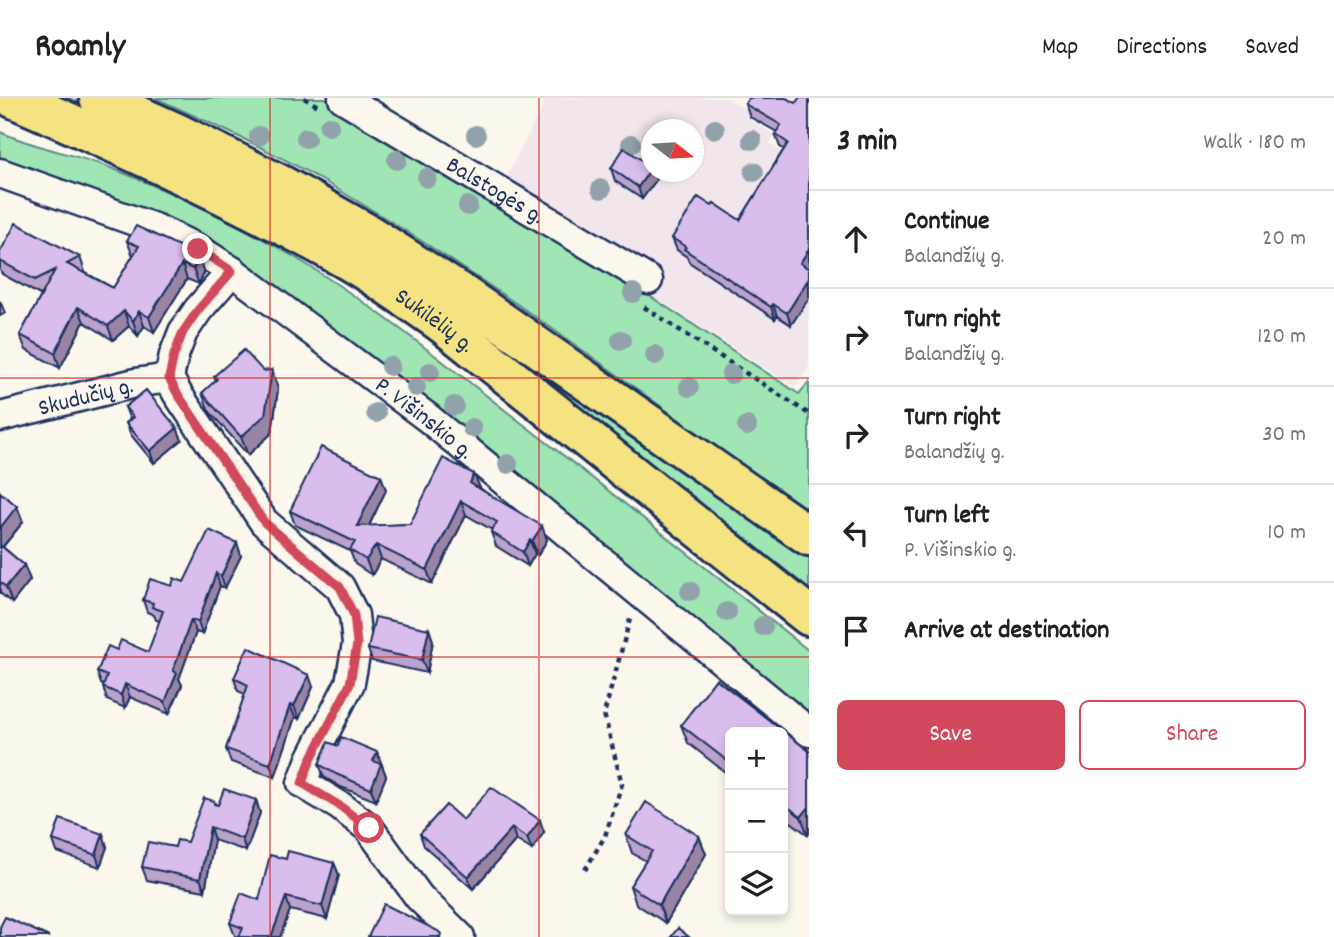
<!DOCTYPE html>
<meta charset="utf-8">
<style>
body{margin:0;font-family:Dekko,sans-serif;background:#f2f2f2;color:#202124}
.controls{position:absolute;right:21px;bottom:21px;display:grid;overflow:hidden;border-radius:10px;box-shadow:0 4px 10px #0003}
.controls button{width:63px;height:63px;display:grid;place-items:center;padding:0;border:0;border-bottom:2px solid #e0e0e0;background:#fff;color:#202124;font:35px sans-serif}
.compass{position:absolute;left:641px;top:21px;width:63px;height:63px;border-radius:50%;background:#fff;box-shadow:0 4px 10px #0003;rotate:107deg}
.stop{position:absolute;width:21px;height:21px;margin:-16px;border:5px solid #d1495b;border-radius:50%;background:#fff}
.stop.end{background:#d1495b;border-color:#fff;box-shadow:0 2px 7px #0008}
.list{margin:0;padding:0;list-style:none}
h2{display:flex;justify-content:space-between;align-items:center;height:91px;margin:0;padding:0 28px;font-size:30px}
h2 small{font-size:23px;font-weight:400;color:#757577}
.list li{display:grid;grid-template-columns:46px 1fr auto;gap:21px;align-items:center;box-sizing:border-box;height:98px;padding:0 28px;border-top:2px solid #e0e0e0}
.list b{display:block;font-size:26px;white-space:nowrap}
.list p{margin:0;font-size:23px;white-space:nowrap;color:#757577}
.list em{font-size:23px;font-style:normal;color:#757577}
.actions{display:flex;gap:14px;padding:21px 28px}
.actions a{flex:1;padding:16px 0;border:2px solid #d1495b;border-radius:10px;text-align:center;font-size:24px;color:#d1495b}
.actions .main{background:#d1495b;color:#fff}
.icon{flex:none;width:38px;height:38px;fill:none;stroke:currentColor;stroke-width:2;stroke-linecap:round;stroke-linejoin:round}
.map{position:relative;flex:none;width:809px;height:839px;overflow:hidden}
header{display:flex;align-items:center;gap:42px;box-sizing:border-box;height:98px;padding:0 35px;background:#fff;border-bottom:2px solid #e0e0e0}
header strong{font-size:33px}
nav{display:flex;gap:38px;margin-inline-start:auto;font-size:24px}
main{display:flex}
aside{flex:1;background:#fff}
.map>svg:first-child{display:block}
.built{fill:#f1e6ec;fill-rule:evenodd}
.green{fill:#9fe6b4;stroke:#5d8a89;stroke-width:2}
.lines{fill:none;stroke-linecap:round;stroke-linejoin:round}
.minor-casing{stroke:#1b2f5e;stroke-width:33}
.primary-casing{stroke:#1b2f5e;stroke-width:44}
.path{stroke:#1b2f5e;stroke-width:4.5;stroke-dasharray:5 5;stroke-linecap:butt}
.minor{stroke:#fbf7ec;stroke-width:28}
.primary{stroke:#f5e382;stroke-width:38}
.tree{fill:#92a2aa}
.wall{fill:#bba3cc;stroke:#1b2f5e;stroke-width:2}
.shaded-wall{fill:#9885a6;stroke:#1b2f5e;stroke-width:2}
.building{fill:#d9beed;stroke:#1b2f5e;stroke-width:2}
.route{stroke:#d1495b;stroke-width:9}
.grid{fill:none;stroke:#d62828;stroke-width:2;stroke-opacity:0.55}
.labels{text-anchor:middle;stroke-width:6;stroke-linejoin:round;paint-order:stroke}
.street-label{font-size:24px;fill:#1b2f5e;stroke:#fbf7ec}
</style>
<header>
<strong>Roamly</strong>
<nav><a>Map</a><a>Directions</a><a>Saved</a></nav>
</header>
<main>
<div class="map">
<svg width="809" height="839" viewBox="0 0 809 839">
<rect width="100%" height="100%" fill="#fbf7ec"/>
<filter id="ink" filterUnits="userSpaceOnUse"><feTurbulence type="fractalNoise" baseFrequency=".0143" numOctaves="2"/><feDisplacementMap in="SourceGraphic" scale="14" xChannelSelector="R" yChannelSelector="G"/><feConvolveMatrix kernelMatrix="1 2 1 2 8 2 1 2 1" color-interpolation-filters="sRGB"/></filter>
<g filter="url(#ink)">
<path class="built" d="M547 0H727L752 15 749 21 775 37 770 45 809 76V268L795 289 497 98ZM652 32H694V74H652Z"/>
<path class="green" d="M50 0H69L111 18 399 171 809 458V494L432 199Z
M155 0H325L497 98 799 296 809 284V416C651 302 495 183 327 85 272 53 213 26 155 0Z
M0 34C36 50 74 56 111 70 174 95 238 125 296 160 372 206 441 262 510 316 611 394 710 473 809 553V618L281 196 0 64Z"/>
<g class="lines">
<g class="minor-casing">
<g id="minor">
<path id="s1" d="M343 0 648 182"/>
<path id="s2" d="M0 75 157 131 198 151 232 173 428 320 809 634"/>
<path d="M232 173 198 212 183 234 174 257 169 280 177 295 264 424 340 489 354 517 357 546 350 585 311 661 302 685 340 708 369 730 419 799 460 839"/>
<path id="s3" d="M0 319 135 285 169 280"/>
</g>
</g>
<g class="primary-casing">
<g id="primary">
<path id="s4" d="M13 0C126 49 237 100 344 160 378 179 410 203 442 225L809 518"/>
<path d="M99 0 175 34 281 87 368 136 466 199 809 438"/>
</g>
</g>
<path class="path" d="M304 0 318 8
M644 209 809 316
M585 772 605 738 622 686 604 616 630 521"/>
<use href="#minor" class="minor"/>
<use href="#primary" class="primary"/>
</g>
<g class="tree">
<circle cx="329" cy="28" r="10"/>
<circle cx="715" cy="31" r="10"/>
<circle cx="476" cy="37" r="10"/>
<circle cx="259" cy="38" r="10"/>
<circle cx="306" cy="40" r="10"/>
<circle cx="752" cy="42" r="10"/>
<circle cx="631" cy="46" r="10"/>
<circle cx="397" cy="62" r="10"/>
<circle cx="754" cy="74" r="10"/>
<circle cx="427" cy="80" r="10"/>
<circle cx="601" cy="91" r="10"/>
<circle cx="468" cy="108" r="10"/>
<circle cx="633" cy="195" r="10"/>
<circle cx="621" cy="242" r="10"/>
<circle cx="655" cy="257" r="10"/>
<circle cx="390" cy="268" r="10"/>
<circle cx="430" cy="274" r="10"/>
<circle cx="731" cy="276" r="10"/>
<circle cx="416" cy="289" r="10"/>
<circle cx="689" cy="289" r="10"/>
<circle cx="454" cy="308" r="10"/>
<circle cx="376" cy="315" r="10"/>
<circle cx="747" cy="328" r="10"/>
<circle cx="472" cy="330" r="10"/>
<circle cx="508" cy="366" r="10"/>
<circle cx="690" cy="493" r="10"/>
<circle cx="727" cy="514" r="10"/>
<circle cx="763" cy="528" r="10"/>
</g>
<path class="wall" d="M809 0V200L791 227 777 218 775 221 689 164 687 159 677 152 672 140 712 108 740 122 784 51 780 49 775 36 777 34 750 19 745 6 796 5Z
M611 70 656 82 642 101 615 83Z
M127 143 204 175 199 186 187 181 154 234 144 228 138 238 129 228 113 242 84 224 60 270 26 252 20 237 42 196 40 197 2 176 0 172V154L80 159 85 174H84L113 190 133 158Z
M0 203 5 215 0 218Z
M272 272 278 291 272 335 248 357 209 313 202 295 216 283 214 278Z
M125 309 177 330 182 342 154 365 131 337 126 325 130 322Z
M381 378 386 392 369 428 410 426 480 390 547 442 538 457 535 456 528 468 496 448 491 434 492 432 466 417 432 486 381 461 372 477 355 466 350 453 295 427 290 413Z
M0 394 23 424 3 449 24 467 30 482 12 505 0 495Z
M237 445 241 458 225 490 220 488 202 536 196 534 179 581 182 587 169 616 130 599 125 610 107 602 103 589V587L101 586 97 574 117 552 148 554 160 523 156 522 154 517 147 514 143 502 172 488 184 484Z
M429 531 433 543 427 575 372 563 368 551Z
M234 580 313 589 299 621 295 619 275 679 231 664 226 651 245 596 238 593Z
M716 581 809 653V735L808 737 783 718V634H730V678L688 645 681 627Z
M338 648 377 654 386 678 376 703 341 689 324 679 319 666Z
M256 702 260 715 246 753 214 742 205 793 147 782 142 769 175 749 187 744 214 703 215 706 218 707Z
M463 722 544 734 532 752 516 742 473 791 424 748 420 736Z
M103 736 107 749 100 769 57 754 53 742Z
M626 737 699 738 706 756 666 825 636 806 630 788 646 763 632 755Z
M286 761 334 765 339 777 327 821 290 812 280 839H238L235 838 230 825 259 802Z"/>
<path class="shaded-wall" d="M652 69V74H653L656 82 642 101 638 89Z
M809 151V170L804 178 800 165Z
M199 160 204 175 199 186 193 171Z
M182 166 187 181 154 234 149 219Z
M809 180V200L791 227 787 215Z
M773 206 777 218 775 221 771 209Z
M78 209 84 224 60 270 55 255Z
M124 213 129 228 113 242 108 228Z
M139 213 144 228 138 238 133 223Z
M272 272 278 291 272 335 248 357 241 339Z
M177 330 182 342 154 365 150 353Z
M474 376 480 390 475 399 470 385Z
M381 378 386 392 362 442 357 428Z
M461 403 466 417 432 486 427 472Z
M17 408 23 424 0 452V430Z
M542 428 547 442 538 457 532 443Z
M530 442 535 456 528 468 523 454Z
M237 445 241 458 225 490 221 478Z
M376 447 381 461 372 477 366 462Z
M24 467 30 482 12 505 6 489Z
M216 475 220 488 202 536 198 524Z
M191 522 196 534 179 581 182 587 169 616 165 604 173 573Z
M429 531 433 543 427 575 422 562Z
M309 577 313 589 299 621 294 608Z
M125 586 130 599 125 610 121 597Z
M290 607 295 619 275 679 270 666Z
M377 654 386 678 376 703 371 691 373 663Z
M256 702 260 715 246 753 242 741Z
M809 709V735L808 737 801 719Z
M540 722 544 734 532 752 527 740Z
M210 729 214 742 205 793 200 781Z
M512 730 516 742 473 791 468 779Z
M103 736 107 749 100 769 96 757Z
M699 738 706 756 666 825 659 807Z
M334 765 339 777 327 821 322 808Z
M286 799 290 812 280 839H271Z"/>
<path class="building" d="M749 0H786L796 5 799 0H809V151L800 165 809 171V180L787 215 773 206 771 209 684 151 686 149 672 140 698 99 712 108 714 105 740 122 788 45 775 36 781 27 745 6Z
M624 50 652 69 638 89 611 70Z
M16 125 80 159 67 166 113 190 139 148 127 143 136 128 181 149 199 160 193 171 182 166 149 219 139 213 133 223 124 213 108 228 78 209 55 255 20 237 55 172 35 182 0 163V154Z
M244 252 263 273 272 272 265 317 241 339 202 295 217 281 214 278Z
M146 292 177 330 150 353 126 325 133 319 125 309Z
M321 349 381 378 357 428 410 426 443 360 474 376 470 385 542 428 532 443 530 442 523 454 491 434 497 424 461 403 427 472 376 447 366 462 350 452 355 444 290 413Z
M0 394 17 408 0 430Z
M209 432 237 445 221 478 216 475 198 524 191 522 173 573 177 575 165 604 125 586 121 597 103 589 107 578 97 574 108 548 117 552 121 542 148 554 163 513 152 509 153 505 143 502 150 481 172 488 174 480 184 484Z
M0 447 24 467 6 489 0 484Z
M375 519 429 531 422 562 368 551Z
M248 549 309 577 294 608 290 607 270 666 226 651 248 587 234 580Z
M716 581 809 653V709L801 719 783 705V634H730V665L681 627Z
M341 639 377 654 373 663 381 666 371 691 336 676 319 666 328 644 338 648Z
M491 689 540 722 527 740 512 730 468 779 420 736 446 707 463 722Z
M224 691 256 702 242 741 210 729 200 781 142 769 148 744 175 749 177 742 187 744 204 700 214 703V706L218 707Z
M646 704 699 738 659 807 630 788 652 753 626 737Z
M60 721 103 736 96 757 53 742Z
M288 753 334 765 322 808 286 799 271 839H239L243 830 230 825 241 795 259 802 270 757 286 761Z
M384 806 438 833 441 836 440 839H368Z
M5 819 49 839H0V829Z
M678 830 689 839H671Z"/>
</g>
<g class="lines" filter="url(#ink)">
<path class="route" d="M198 151 232 173 198 212 183 234 174 257 169 280 177 295 264 424 340 489 354 517 357 546 350 586 311 661 302 685 340 708 369 730"/>
</g>
<path class="grid" d="M270 0V839M539 0V839M0 280H809M0 559H809"/>
<g class="labels">
<g class="street-label">
<text dy="8" stroke="none"><textPath href="#s1" startOffset="178">Balstogės g.</textPath></text>
<text dy="8" stroke="none"><textPath href="#s4" startOffset="478">Sukilėlių g.</textPath></text>
<text dy="8" stroke="none"><textPath href="#s3" startOffset="88">Skudučių g.</textPath></text>
<text dy="8" stroke="none"><textPath href="#s2" startOffset="495">P. Višinskio g.</textPath></text>
</g>
</g>
</svg>
<div class="controls">
<button>+</button>
<button>−</button>
<button><svg class="icon" aria-label="layers" viewBox="0 0 24 24"><path d="M12 4l9 5-9 5-9-5zM3 14l9 5 9-5"/></svg></button>
</div>
<svg class="compass" viewBox="-18 -18 36 36"><path d="M0-13l5 13h-10z" fill="#e53935"/><path d="M0 13l5-13h-10z" fill="#757577"/></svg>
<div class="stop" style="left:369px;top:730px"></div>
<div class="stop end" style="left:198px;top:151px"></div>
</div>
<aside>
<h2>3 min<small>Walk · 180 m</small></h2>
<ul class="list">
<li><svg class="icon" aria-label="ahead" viewBox="0 0 24 24"><path d="M12 20V5M6 11l6-6 6 6"/></svg><div><b>Continue</b><p>Balandžių g.</p></div><em>20 m</em></li>
<li><svg class="icon" aria-label="right" viewBox="0 0 24 24"><path d="M7 20v-9h11M14 6l5 5-5 5"/></svg><div><b>Turn right</b><p>Balandžių g.</p></div><em>120 m</em></li>
<li><svg class="icon" aria-label="right" viewBox="0 0 24 24"><path d="M7 20v-9h11M14 6l5 5-5 5"/></svg><div><b>Turn right</b><p>Balandžių g.</p></div><em>30 m</em></li>
<li><svg class="icon" aria-label="left" viewBox="0 0 24 24"><path d="M17 20v-9H6M10 6l-5 5 5 5"/></svg><div><b>Turn left</b><p>P. Višinskio g.</p></div><em>10 m</em></li>
<li><svg class="icon" aria-label="arrive" viewBox="0 0 24 24"><path d="M6 21V4h12l-3 4 3 4H6"/></svg><div><b>Arrive at destination</b></div></li>
</ul>
<div class="actions"><a class="main">Save</a><a>Share</a></div>
</aside>
</main>
